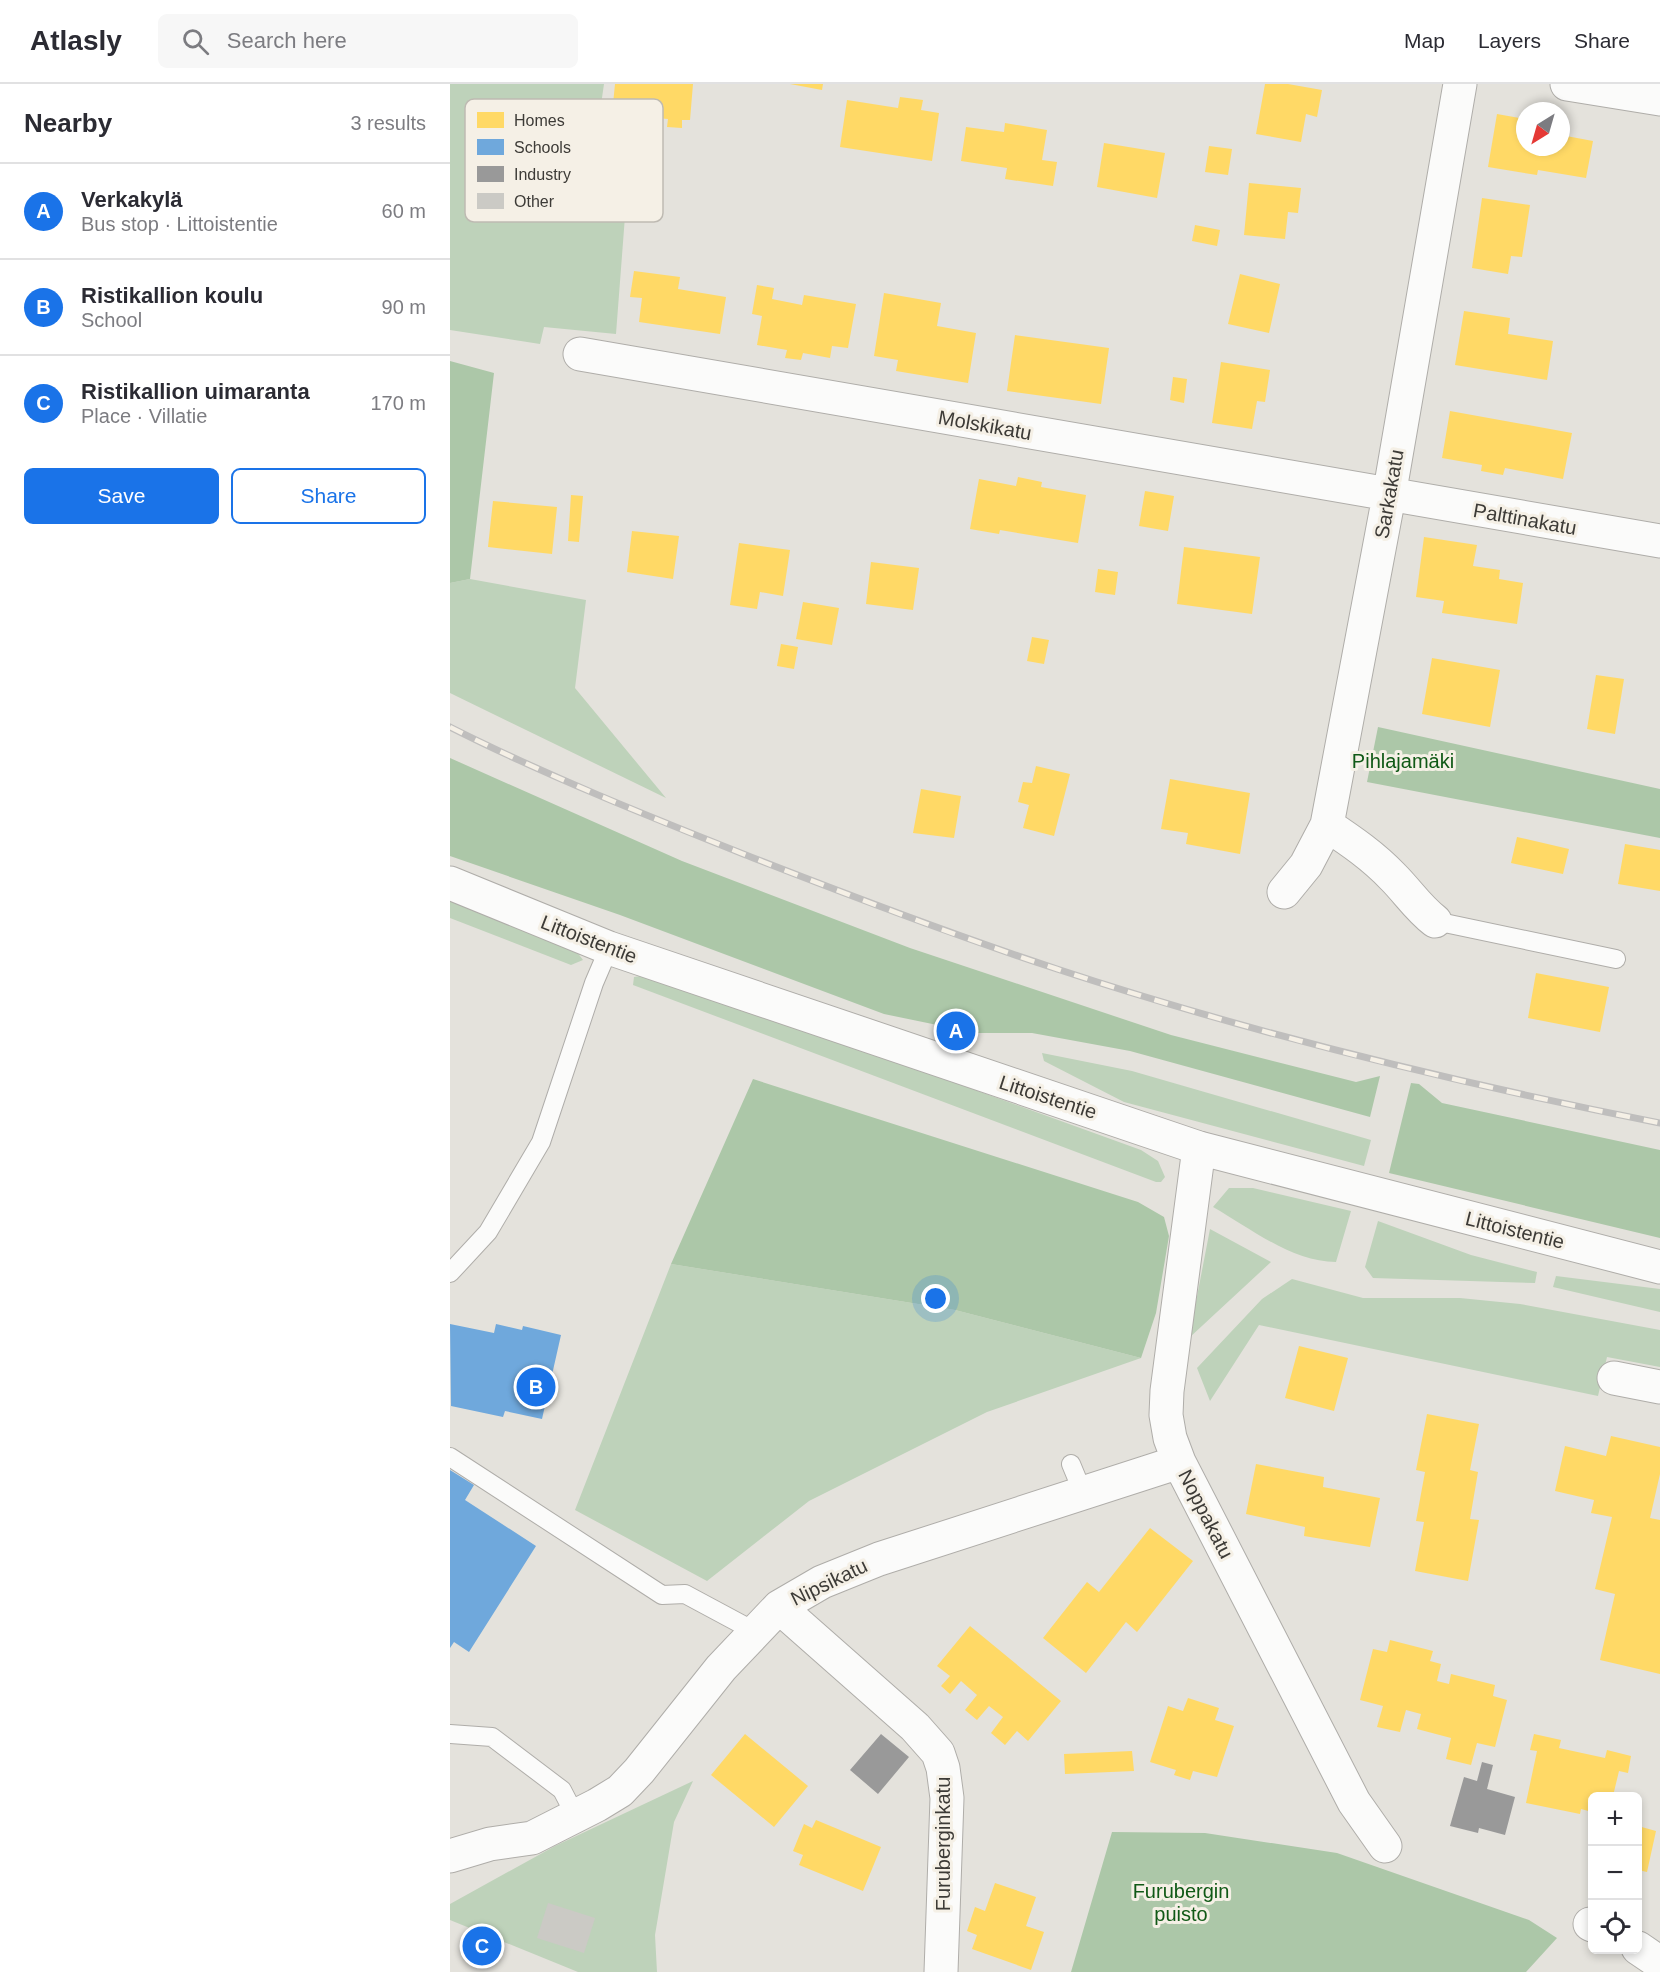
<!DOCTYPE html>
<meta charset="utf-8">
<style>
body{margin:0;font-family:Arial,sans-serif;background:#f7f7f7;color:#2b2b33}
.controls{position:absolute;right:18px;bottom:18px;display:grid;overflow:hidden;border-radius:9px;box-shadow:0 3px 9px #0003}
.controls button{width:54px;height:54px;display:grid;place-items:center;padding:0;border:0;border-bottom:2px solid #e1e1e2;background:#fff;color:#2b2b33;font:30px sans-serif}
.compass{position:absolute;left:1066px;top:18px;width:54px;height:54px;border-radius:50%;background:#fff;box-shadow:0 3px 9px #0003;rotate:217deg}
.you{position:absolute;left:486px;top:1215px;width:21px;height:21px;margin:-15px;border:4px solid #fff;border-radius:50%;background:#1a73e8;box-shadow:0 0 0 9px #1a73e833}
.badge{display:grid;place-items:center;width:39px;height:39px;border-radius:50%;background:#1a73e8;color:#fff;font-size:20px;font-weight:700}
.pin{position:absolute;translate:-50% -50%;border:3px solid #fff;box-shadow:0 2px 6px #0006}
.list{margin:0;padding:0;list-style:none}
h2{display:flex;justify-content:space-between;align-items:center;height:78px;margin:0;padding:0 24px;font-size:26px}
h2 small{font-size:20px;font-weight:400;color:#7c7c81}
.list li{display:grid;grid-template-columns:39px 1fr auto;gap:18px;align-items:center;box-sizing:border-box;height:96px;padding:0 24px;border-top:2px solid #e1e1e2}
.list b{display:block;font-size:22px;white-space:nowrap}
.list p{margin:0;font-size:20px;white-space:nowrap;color:#7c7c81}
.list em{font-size:20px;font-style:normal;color:#7c7c81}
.actions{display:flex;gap:12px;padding:18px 24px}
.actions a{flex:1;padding:14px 0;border:2px solid #1a73e8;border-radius:9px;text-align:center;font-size:21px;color:#1a73e8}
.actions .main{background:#1a73e8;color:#fff}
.icon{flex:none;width:33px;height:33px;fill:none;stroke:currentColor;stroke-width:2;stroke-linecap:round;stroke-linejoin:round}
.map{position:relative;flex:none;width:1210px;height:1888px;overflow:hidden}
header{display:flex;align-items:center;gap:36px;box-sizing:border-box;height:84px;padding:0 30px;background:#fff;border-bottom:2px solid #e1e1e2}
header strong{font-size:28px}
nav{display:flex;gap:33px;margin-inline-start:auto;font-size:21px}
.search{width:420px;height:54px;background:#f7f7f7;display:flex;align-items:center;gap:15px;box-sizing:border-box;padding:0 21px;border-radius:9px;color:#7c7c81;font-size:22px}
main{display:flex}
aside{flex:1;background:#fff}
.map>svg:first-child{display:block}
.green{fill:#bed2ba}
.forest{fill:#acc7a8}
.homes{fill:#ffd966}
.schools{fill:#6fa8dc}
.industry{fill:#999}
.building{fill:#cbcac5}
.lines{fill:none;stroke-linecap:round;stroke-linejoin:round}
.service-casing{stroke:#afada9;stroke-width:20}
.minor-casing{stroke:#afada9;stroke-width:35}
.tertiary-casing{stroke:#afada9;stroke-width:35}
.service{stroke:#fbfbfa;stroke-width:18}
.minor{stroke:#fbfbfa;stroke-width:33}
.tertiary{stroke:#fbfbfa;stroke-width:33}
.rail-casing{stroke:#bfbebd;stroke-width:7}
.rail{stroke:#f5f0e6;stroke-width:4.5;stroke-dasharray:14;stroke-linecap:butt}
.labels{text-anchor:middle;stroke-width:6;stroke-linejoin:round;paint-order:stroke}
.street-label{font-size:20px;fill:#3d3b37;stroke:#f5f0e6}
.park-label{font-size:20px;fill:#105916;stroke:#f5f0e6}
.key{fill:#f5f0e6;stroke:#bebab2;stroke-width:1.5}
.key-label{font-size:16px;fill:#3d3b37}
</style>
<header>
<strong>Atlasly</strong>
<div class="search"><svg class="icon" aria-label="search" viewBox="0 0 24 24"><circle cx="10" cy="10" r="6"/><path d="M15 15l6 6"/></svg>Search here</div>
<nav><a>Map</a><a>Layers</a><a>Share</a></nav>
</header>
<main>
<aside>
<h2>Nearby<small>3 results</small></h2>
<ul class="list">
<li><span class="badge">A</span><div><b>Verkakylä</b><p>Bus stop · Littoistentie</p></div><em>60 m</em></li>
<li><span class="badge">B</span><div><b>Ristikallion koulu</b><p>School</p></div><em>90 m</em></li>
<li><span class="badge">C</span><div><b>Ristikallion uimaranta</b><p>Place · Villatie</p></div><em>170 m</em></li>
</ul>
<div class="actions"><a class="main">Save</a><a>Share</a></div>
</aside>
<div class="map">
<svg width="1210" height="1888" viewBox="0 0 1210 1888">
<rect width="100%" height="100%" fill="#e4e2dc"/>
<path class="green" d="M0 0H154L145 62 180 67 166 250 94 243 90 260 0 246Z
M20 495 136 516 125 604 216 714 0 609V499Z
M0 813 127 868 133 876 121 881 0 834Z
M204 890 691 1066 708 1077 715 1093 711 1098H706L183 901 184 893Z
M592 969 682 987 921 1056 914 1082 674 1018 594 977Z
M779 1104H803L901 1127 886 1178C842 1178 800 1144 763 1123Z
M928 1137 1021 1171 1087 1188 1085 1199 923 1194 915 1183Z
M760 1145 821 1178 739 1254Z
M221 1180 505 1226 691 1274 537 1328 359 1417 257 1497 125 1426Z
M1106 1192 1210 1205V1228L1103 1203Z
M842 1195 913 1214H1010L1070 1220 1210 1246V1283L1157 1273 1148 1312 809 1241 760 1317 747 1284 812 1215Z
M243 1697 224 1738 205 1851 207 1888H128L0 1836V1820L105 1762Z"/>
<path class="forest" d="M0 277 44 289 20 495 0 499Z
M928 643 1210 705V754L917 698Z
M0 674 232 777 460 864 721 951 906 998 930 992 920 1033 680 967 582 949H526L434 930 170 831 0 772Z
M303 995 688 1118 714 1133 719 1152 706 1229 691 1274 505 1226 221 1180Z
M961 999 969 1000 992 1019 1210 1066V1154L939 1089Z
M662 1748 755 1749 887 1769 1079 1836 1107 1854 1076 1888H621Z"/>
<path class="homes" d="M165 0H243L240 36H232V44L217 43 218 35 162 30Z
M340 0H373L372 6Z
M815 0H838L872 6 867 33 856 30 851 58 806 50Z
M450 13 473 16 471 26 489 29 482 77 390 63 397 16 448 24Z
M1047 30 1075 35V63H1111V51L1143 57 1136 94 1088 86 1087 91 1038 83Z
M555 39 597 46 592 76 607 78 603 102 555 95 557 84 511 77 516 43 554 48Z
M654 59 715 69 707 114 647 103Z
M759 62 782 65 778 91 755 88Z
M799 99 851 104 848 129 838 128 835 155 794 151Z
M1032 114 1080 121 1072 173 1061 172 1058 190 1022 184Z
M745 141 770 146 767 162 742 157Z
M184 187 230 193 228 205 276 213 270 250 189 238 192 214 180 213Z
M790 190 830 200 819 249 778 240Z
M307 201 324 204 322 215 352 221 354 211 406 220 398 264 382 262 380 274 353 269 351 276 335 274 337 266 307 261 312 232 302 230Z
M434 209 491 219 487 242 526 249 518 299 446 287 448 276 424 272Z
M1014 227 1060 234 1058 250 1103 257 1097 296 1005 281Z
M565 251 659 264 651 320 557 307Z
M771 278 820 286 815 318 807 317 802 345 762 339Z
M723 293 737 295 734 319 720 316Z
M1000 327 1122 349 1113 395 1055 384 1053 391 1031 387 1032 381 992 374Z
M568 393 592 398 591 403 636 411 628 459 550 446 549 450 520 445 529 395 566 402Z
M695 407 724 412 718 447 689 442Z
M121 411 133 412 129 458 118 457Z
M43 417 107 423 102 470 38 463Z
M182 447 229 452 223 495 177 488Z
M974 453 1027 461 1023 482 1050 486 1049 495 1073 499 1067 540 992 529 994 517 966 513Z
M289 459 340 466 333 512 310 508 307 525 280 521Z
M734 463 810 473 802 530 727 520Z
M421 478 469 484 463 526 416 520Z
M648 485 668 488 665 511 645 508Z
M353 518 389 524 382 561 346 555Z
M582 553 599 556 594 580 577 577Z
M331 560 348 563 344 585 327 582Z
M982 574 1050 586 1040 643 972 630Z
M1146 591 1174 595 1165 650 1137 645Z
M586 682 620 690 604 752 573 744 579 721 568 718 573 698 582 699Z
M720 695 800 709 790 770 736 760 738 749 711 745Z
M471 705 511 712 504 754 463 749Z
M1067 753 1119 765 1113 790 1061 779Z
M1175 760 1210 766V807L1168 800Z
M1086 889 1159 903 1150 948 1078 934Z
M849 1262 898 1274 884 1327 835 1314Z
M977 1330 1029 1340 1020 1386 1028 1388 1020 1435 1029 1436 1018 1497 965 1487 974 1438 966 1437 975 1388 966 1386Z
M1161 1352 1210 1363V1390L1200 1434 1210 1436V1590L1150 1576 1165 1510 1145 1505 1162 1433 1141 1429 1144 1416 1105 1407 1115 1362 1156 1372Z
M806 1380 874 1393 873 1403 930 1414 920 1463 854 1452 855 1443 796 1430Z
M700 1444 743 1477 687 1548 676 1538 636 1589 593 1554 637 1498 649 1508Z
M520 1542 611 1617 578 1657 567 1647 555 1661 541 1649 553 1633 539 1622 527 1636 515 1626 527 1611 511 1597 500 1610 491 1602 500 1592 487 1582Z
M940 1556 983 1567 980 1577 991 1580 987 1597 999 1600 1001 1590 1045 1601 1043 1612 1057 1616 1045 1663 1027 1659 1021 1681 996 1675 1001 1654 967 1645 971 1630 956 1626 950 1648 927 1643 933 1622 910 1616 923 1565 937 1568Z
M738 1614 769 1624 765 1636 784 1642 767 1693 743 1687 740 1696 724 1691 726 1686 700 1678 718 1622 733 1627Z
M295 1650 358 1702 324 1743 261 1691Z
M1084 1650 1111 1656 1109 1664 1155 1674 1157 1666 1181 1672 1178 1689 1169 1687 1163 1712H1142V1728L1131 1725 1130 1730 1076 1719 1087 1667 1080 1666Z
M682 1667 684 1687 615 1690 614 1670Z
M366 1736 431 1763 413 1807 349 1781 353 1771 343 1767 354 1740 362 1744Z
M1188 1742 1206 1747 1197 1788 1188 1786Z
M545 1799 586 1813 576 1842 594 1848 581 1886 522 1865 527 1851 517 1847 525 1823 535 1827Z"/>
<path class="schools" d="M0 1240 44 1249 46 1240 72 1246 73 1242 111 1251 92 1335 55 1327 53 1333 1 1322Z
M0 1386 24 1401 15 1416 86 1462 19 1568 4 1558 0 1564Z"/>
<path class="industry" d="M431 1650 459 1673 428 1710 400 1686Z
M1032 1678 1043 1681 1037 1705 1065 1713 1055 1751 1029 1744 1028 1749 1000 1742 1014 1693 1027 1697Z"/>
<path class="building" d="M98 1819 145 1834 134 1869 87 1854Z"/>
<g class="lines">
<g class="service-casing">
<path id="service" d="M985 837 1166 875
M0 1189 38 1148 91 1058 144 899 159 864
M0 1373 212 1511 235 1510 304 1547
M621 1380 633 1409
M0 1650 42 1653 112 1706 126 1733"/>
</g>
<g class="minor-casing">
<path id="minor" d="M1117 0 1210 15
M130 270 1210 457
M877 741C901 757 923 772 943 793 958 808 968 824 985 837
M834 808 856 781 877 741 939 412 1010 0
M749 1064 717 1307 716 1331 720 1354 729 1378 904 1718 935 1762
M1164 1294 1210 1303
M329 1523 465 1643 488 1669 493 1684 497 1714 491 1888
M0 1772 40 1760 82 1754 147 1721 170 1707 189 1687 271 1584 329 1523 372 1498 429 1475 729 1378
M1140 1840 1142 1841
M1188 1864 1210 1879"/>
</g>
<g class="tertiary-casing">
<path id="tertiary" d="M0 799 159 864 749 1064 1210 1183"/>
</g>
<use href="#service" class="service"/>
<use href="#minor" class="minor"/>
<use href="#tertiary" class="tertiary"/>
<g class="rail-casing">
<path id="rail" d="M0 643C99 693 203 734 306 775 406 814 506 852 607 885 804 950 1007 999 1210 1039"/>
</g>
<use href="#rail" class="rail"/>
</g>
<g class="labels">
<g class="street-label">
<text transform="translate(535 341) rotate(10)" y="7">Molskikatu</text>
<text transform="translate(939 410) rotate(-80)" y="7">Sarkakatu</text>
<text transform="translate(1075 435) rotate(10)" y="7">Palttinakatu</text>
<text transform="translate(139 855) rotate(21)" y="7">Littoistentie</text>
<text transform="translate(598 1013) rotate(18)" y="7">Littoistentie</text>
<text transform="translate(1065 1146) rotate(14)" y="7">Littoistentie</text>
<text transform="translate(756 1430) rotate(63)" y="7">Noppakatu</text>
<text transform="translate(379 1498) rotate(-26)" y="7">Nipsikatu</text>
<text transform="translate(493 1760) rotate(-90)" y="7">Furuberginkatu</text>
</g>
<g class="park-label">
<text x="953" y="684">Pihlajamäki</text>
<text x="731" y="1814">Furubergin<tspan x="731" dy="23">puisto</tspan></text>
</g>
</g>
<rect x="15" y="15" width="198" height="123" rx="9" class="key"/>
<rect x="27" y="28" width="27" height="16" fill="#ffd966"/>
<rect x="27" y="55" width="27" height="16" fill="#6fa8dc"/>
<rect x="27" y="82" width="27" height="16" fill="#999"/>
<rect x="27" y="109" width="27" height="16" fill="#cbcac5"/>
<g class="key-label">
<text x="64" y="42">Homes</text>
<text x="64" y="69">Schools</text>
<text x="64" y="96">Industry</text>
<text x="64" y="123">Other</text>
</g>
</svg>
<div class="controls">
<button>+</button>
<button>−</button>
<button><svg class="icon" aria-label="locate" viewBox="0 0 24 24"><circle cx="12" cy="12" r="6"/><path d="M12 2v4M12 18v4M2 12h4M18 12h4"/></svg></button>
</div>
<svg class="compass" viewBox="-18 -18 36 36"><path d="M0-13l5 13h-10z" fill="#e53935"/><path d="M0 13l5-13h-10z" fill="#7c7c81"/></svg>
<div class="you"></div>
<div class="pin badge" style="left:506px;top:947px">A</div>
<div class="pin badge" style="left:86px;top:1303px">B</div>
<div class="pin badge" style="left:32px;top:1862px">C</div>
</div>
</main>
